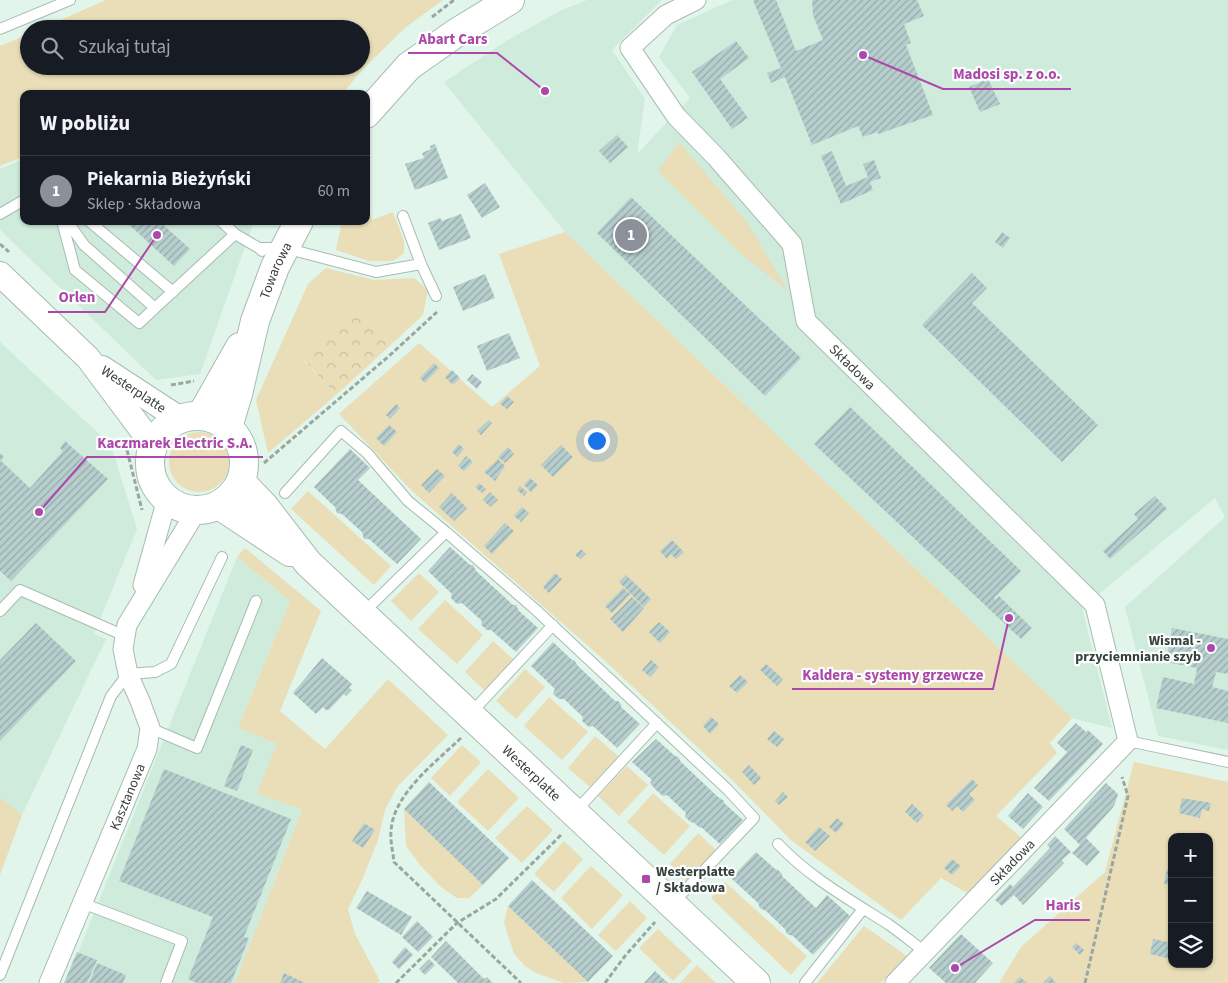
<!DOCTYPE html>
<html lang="pl">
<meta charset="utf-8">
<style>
body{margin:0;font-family:"Source Sans 3",sans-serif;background:#242831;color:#f1f3f6}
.controls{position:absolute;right:15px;bottom:15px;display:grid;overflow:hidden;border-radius:10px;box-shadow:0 1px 4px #0004}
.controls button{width:45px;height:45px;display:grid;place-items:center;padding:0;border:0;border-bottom:1px solid #363941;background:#171b24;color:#f1f3f6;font:25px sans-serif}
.you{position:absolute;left:596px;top:440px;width:18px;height:18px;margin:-12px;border:4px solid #fff;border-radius:50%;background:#1a73e8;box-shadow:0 0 0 8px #1a73e833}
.badge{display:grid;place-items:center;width:32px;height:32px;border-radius:50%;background:#8c9099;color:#fff;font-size:16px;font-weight:700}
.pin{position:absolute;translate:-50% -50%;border:2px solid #fff;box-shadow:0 1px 5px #0006}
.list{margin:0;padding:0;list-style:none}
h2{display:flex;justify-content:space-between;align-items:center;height:65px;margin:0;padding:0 20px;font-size:21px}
h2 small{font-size:16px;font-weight:400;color:#9ea1a6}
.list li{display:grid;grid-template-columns:32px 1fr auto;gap:15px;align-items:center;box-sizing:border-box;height:70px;padding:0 20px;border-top:1px solid #363941}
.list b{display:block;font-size:19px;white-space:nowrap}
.list p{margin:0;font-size:16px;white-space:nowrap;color:#9ea1a6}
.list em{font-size:16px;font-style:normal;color:#9ea1a6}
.icon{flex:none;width:28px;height:28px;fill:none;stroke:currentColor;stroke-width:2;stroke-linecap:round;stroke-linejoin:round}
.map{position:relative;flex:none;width:1228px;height:983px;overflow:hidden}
.search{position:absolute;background:#171b24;box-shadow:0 1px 4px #0004;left:20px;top:20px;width:350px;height:55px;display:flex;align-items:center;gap:12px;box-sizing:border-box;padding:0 18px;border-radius:28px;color:#9ea1a6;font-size:19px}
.panel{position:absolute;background:#171b24;box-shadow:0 1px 4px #0004;left:20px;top:90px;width:350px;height:135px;border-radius:10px}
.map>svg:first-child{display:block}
.built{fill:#cfebdc}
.green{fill:#e9deb7;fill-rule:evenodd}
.forest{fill:url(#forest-crowns)}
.building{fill:url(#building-hatch)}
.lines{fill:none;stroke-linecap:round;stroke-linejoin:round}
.service-casing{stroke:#a8bcb1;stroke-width:12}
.minor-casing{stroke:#a8bcb1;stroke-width:21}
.tertiary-casing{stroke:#a8bcb1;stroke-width:26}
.secondary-casing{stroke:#a8bcb1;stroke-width:30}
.path{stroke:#98a79f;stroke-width:3;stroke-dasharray:5 2.5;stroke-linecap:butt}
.service{stroke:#fff;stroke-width:10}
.minor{stroke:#fff;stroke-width:19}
.tertiary{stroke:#fff;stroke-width:24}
.secondary{stroke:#fff;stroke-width:28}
.poi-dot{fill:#ae47aa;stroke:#fafefc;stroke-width:2}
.labels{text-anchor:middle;stroke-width:4.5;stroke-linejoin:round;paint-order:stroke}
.street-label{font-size:14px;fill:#373f3b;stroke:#fafefc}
.poi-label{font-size:14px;font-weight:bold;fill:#373f3b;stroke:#fafefc;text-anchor:end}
.leader{fill:none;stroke:#ae47aa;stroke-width:2}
.callout-dot{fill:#ae47aa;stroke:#fafefc;stroke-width:2}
.callout-label{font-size:15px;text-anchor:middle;font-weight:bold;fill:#ae47aa;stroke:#fafefc;stroke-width:4.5;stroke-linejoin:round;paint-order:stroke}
</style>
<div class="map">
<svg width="1228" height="983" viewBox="0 0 1228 983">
<defs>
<pattern id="forest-crowns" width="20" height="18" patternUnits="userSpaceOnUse" patternTransform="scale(1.25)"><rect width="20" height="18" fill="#e9deb7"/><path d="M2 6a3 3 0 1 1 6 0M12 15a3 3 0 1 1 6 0" fill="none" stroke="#c8c09e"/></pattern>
<pattern id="building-hatch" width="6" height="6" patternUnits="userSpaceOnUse" patternTransform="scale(1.25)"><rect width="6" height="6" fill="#b6cfce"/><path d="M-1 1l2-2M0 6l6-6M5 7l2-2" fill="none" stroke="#95a9a8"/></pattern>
</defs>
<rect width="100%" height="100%" fill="#e1f5ea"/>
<path class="built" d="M587 0H662L612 50 645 99 637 154 690 98 659 57 677 25 732 0H1228V750L1158 736 1125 607 1225 517 1215 498 1082 608 1112 728 1072 718 565 232 444 82 508 40 560 11Z
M24 159V221H251L253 224 200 374 156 380 0 230V169Z
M0 342 111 445 137 529 94 634 106 639 22 815 0 797Z
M237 557 290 601 238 728 277 744 302 810 235 983H66Z"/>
<path class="green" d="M106 0H443L406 27 365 67 342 94H24V156L0 166V46L29 34V66H361V29H40Z
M679 142 747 222 789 292 740 253 658 171Z
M366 205 372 220 393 212 404 241V253L393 261H369L336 250 342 221H366Z
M565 232 1072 718 1050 743 1057 753 996 816 1022 838 969 894 941 878 901 920 792 841 727 775 603 659 412 491 339 414 419 343 492 407 540 366 499 254Z
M326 268 374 280 414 278 428 290 423 315 393 343 360 307 303 360 336 395 268 453 256 400 308 284Z
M169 462a30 30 0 1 1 60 0a30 30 0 1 1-60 0Z
M308 491 391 566 374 585 291 509Z
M245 548 321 611 280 711 325 749 388 679 448 735 397 787 385 810 378 840 362 880 348 909 355 934 380 981 377 983H235L302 810 257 793 277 744 238 728 290 601 237 557Z
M419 573 439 592 411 621 391 601Z
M445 600 483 635 457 664 418 629Z
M493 641 513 659 484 690 465 672Z
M525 669 545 687 516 719 496 701Z
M549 697 588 732 562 760 524 726Z
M595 736 618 756 590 787 568 768Z
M462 745 481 762 450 796 431 778Z
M1134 762 1228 782V983H999L1021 947 1105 872ZM1172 837H1209V964H1172Z
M627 766 648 785 619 816 598 796Z
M488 769 519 798 488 831 457 802Z
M653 793 690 826 664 855 627 822Z
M0 797 22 815 0 875Z
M527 806 553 830 522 863 495 838Z
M404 809 483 885 469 898H457L441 887 421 866 406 846Z
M698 833 716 850 687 880 670 864Z
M564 841 583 859 554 892 534 874Z
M591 866 623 895 592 929 561 898Z
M725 882 807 956 791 975 711 898Z
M630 901 647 918 616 951 598 935Z
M508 906 588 982 564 983 536 973 525 966 514 954 504 923Z
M864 926 907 956 881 983H817Z
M658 929 692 961 673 981 639 948Z
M697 965 716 983H680Z"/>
<path class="forest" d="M360 307 393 343 336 395 303 359Z"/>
<path class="building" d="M753 0H776L796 51 823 40 813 15 812 0H917L924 16 904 24 911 43 906 45 933 115 878 134 877 132 863 137 858 126 812 145 785 77 771 83 767 73 781 68Z
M736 41 749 58 720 79 748 118 732 129 692 72Z
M988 79 1000 104 980 112 969 87Z
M617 135 628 147 610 163 599 151Z
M435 144 448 178 415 190 405 164 424 158 422 153 431 149 430 146Z
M832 151 846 186 868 177 863 164 874 160 881 178 870 182 873 190 841 204 821 156Z
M485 183 500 207 482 218 467 195Z
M631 197 801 358 765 396 597 233Z
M461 214 471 238 439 250 428 223 440 218 442 221Z
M125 221H159L190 249 174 266Z
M1002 232 1010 238 1003 248 995 242Z
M972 273 987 288 972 303 1098 425 1062 462 922 325Z
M485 274 495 298 463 311 453 287Z
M509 333 520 358 487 371 477 346Z
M434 363 439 368 425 383 420 378Z
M452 370 460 378 453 385 445 377Z
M472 374 482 382 477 389 467 380Z
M507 396 514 402 507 409 500 404Z
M396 404 400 408 390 419 386 415Z
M850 407 1021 571 994 598 995 600 999 596 1032 628 1021 639 814 444Z
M489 420 492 423 481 435 477 431Z
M389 425 397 432 384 446 376 438Z
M65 441 108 479 11 581 0 571V453L4 457 1 461 30 488 63 451 60 448Z
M459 444 464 449 457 457 452 452Z
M561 445 573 457 553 477 541 465Z
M508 447 514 454 505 463 498 457Z
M350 449 370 468 358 480 421 539 397 564 369 539H364L362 532 342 514 337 513 335 507 314 487Z
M466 456 473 462 464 471 458 466Z
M498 459 505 466 495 481 484 472Z
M437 469 445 476 429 493 421 485Z
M530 478 538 485 531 492 524 485Z
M479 483 486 489 482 493 475 487Z
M520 486 527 492 524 496 517 490Z
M490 492 498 500 490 507 483 500Z
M452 493 467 508 454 521 439 507Z
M1155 496 1167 509 1110 559 1103 551 1138 519 1134 514Z
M522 507 529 513 521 522 514 516Z
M505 523 514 531 492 554 484 546Z
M672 540 684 552 676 559 671 554 667 559 660 551Z
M450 547 470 565H473L476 571 513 605H516L519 611 538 628 516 652 491 630H487L481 625 482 621 462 603 457 604 451 598 452 594 428 571Z
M581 549 586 554 580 559 575 555Z
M555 573 562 579 549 593 543 587Z
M626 575 651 599 644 607 619 582Z
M623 588 630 594 612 613 605 606Z
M632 597 644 608 623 632 610 619Z
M659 622 670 632 660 643 649 632Z
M36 623 76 661 0 741V660Z
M1172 628 1228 639V674L1216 672 1212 687 1228 691V723L1156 708 1163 677 1194 684 1197 668 1166 662Z
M553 642 572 660H574L578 666 615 701H618L621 704V707L640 724 617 748 593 726 589 727 582 721 583 717 564 699H559L553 694 555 689 531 666Z
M322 658 352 684 349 688 352 690 346 696 344 694 329 710H326L323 707 316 714 293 693Z
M651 660 659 667 650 677 642 670Z
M766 664 783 679 777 686 760 670Z
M740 675 748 682 737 693 729 686Z
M711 717 719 724 710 734 703 726Z
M1076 723 1086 732 1088 730 1103 744 1049 801 1034 788 1067 752 1057 743Z
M774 731 784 739 777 747 767 739Z
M656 739 675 756 678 757 681 762 718 797 724 801V803L743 820 720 844 701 827 700 828 693 822 692 823 685 817 686 813 667 795 663 796 656 790 650 783 652 780 632 762Z
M241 745 253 750 237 791 224 786Z
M749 765 761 778 754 785 742 772Z
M164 769 291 819 244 937 249 938 231 983H197L188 979 213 917 119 881Z
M972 779 978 785 969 794 975 800 963 812 957 806 952 811 946 805Z
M429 782 509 858 483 885 404 809Z
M1106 783 1118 794 1114 806 1086 838 1100 852 1087 866 1072 853 1080 845 1064 829Z
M783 792 788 797 779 805 775 801Z
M1028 793 1043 807 1023 829 1008 816Z
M1182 798 1211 803 1209 811 1202 809 1200 818 1179 813Z
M912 804 924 815 917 823 905 812Z
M837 818 844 824 836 833 829 827Z
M364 823 375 830 363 848 352 841Z
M819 827 830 836 815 851 805 842Z
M1055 836 1071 852 1062 860 1064 863 1023 905 1014 895 1002 906 995 900 1010 884 1013 887 1050 848 1047 845Z
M756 852 775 869 778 870 782 874V876L816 908 827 895 850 916 813 955 793 936 787 934 785 929 766 911 760 908 758 903 731 878Z
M952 859 961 866 952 875 944 868Z
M1167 869 1172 870V885L1164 884Z
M532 880 613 956 588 982 508 906Z
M367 891 412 917 401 935 356 908Z
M417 921 433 937 418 952 402 937Z
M961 934 993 963 975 983H946L929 968Z
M1153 939 1172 943 1171 959 1150 954Z
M446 941 484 979 487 977 493 983H458L431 957Z
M1076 943 1084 950 1080 955 1072 947Z
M405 947 413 955 399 969 392 962Z
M77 952 97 960 87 983H64Z
M429 959 435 965 425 975 419 969Z
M97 963 126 975 123 983H89Z
M655 971 668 983H644Z
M284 973 305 983H280Z
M1050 976 1056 983H1043Z
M1020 977 1027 983H1014Z"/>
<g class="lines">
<g class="service-casing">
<path id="service" d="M0 29 70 0
M0 214 24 200
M62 221 75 270 139 323 155 308
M67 221 84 245 155 308 235 234
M89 221 173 292
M221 221 235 234 259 248 262 251
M259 248H285L376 272 421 264 403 216
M421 264 436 296
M285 493 341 431 367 453 408 501 446 532 363 613
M446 532 536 610 727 789 754 818 673 903
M0 611 20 590 125 636
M470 714 553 625
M150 728 197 748 256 601
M1128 741 1228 762
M575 812 657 723
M778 844C809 877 850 900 888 924 901 933 913 943 925 952
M82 903 182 941 166 983
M0 975 111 696 128 674 155 672 171 664 222 557
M805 983 863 909"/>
</g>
<g class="minor-casing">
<g id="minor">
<path id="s1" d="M696 0 666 15 630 48 676 116 716 157 792 244 806 321 1095 605 1128 741 895 983"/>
<path d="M143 585 167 499"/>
<path id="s2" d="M49 983 147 749 150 728 140 701 128 674 123 649 127 625 197 510"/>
</g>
</g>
<g class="tertiary-casing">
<g id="tertiary">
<path d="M0 274 88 358 153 445"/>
<path id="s3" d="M102 368 180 419"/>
</g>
</g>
<g class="secondary-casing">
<g id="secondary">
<path d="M366 114 409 66 456 33 510 0"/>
<circle cx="197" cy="463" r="47"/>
<path d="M201 416 240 347"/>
<path id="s4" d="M228 427 238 394 255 321 275 267 299 221"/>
<path id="s5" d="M241 482 264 506 308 563 756 983"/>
<path d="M219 505 290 552"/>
</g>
</g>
<path class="path" d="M432 17 454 0
M0 244 9 252
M171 385 194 381
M127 450 142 510
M264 463 389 356 437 312
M461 738C436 762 393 794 391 831 390 841 393 852 394 862L521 983
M396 983 457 923 496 899 562 834
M605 983 625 956 655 922
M1085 983 1128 796 1122 777"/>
<use href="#service" class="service"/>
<use href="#minor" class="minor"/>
<use href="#tertiary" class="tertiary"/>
<use href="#secondary" class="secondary"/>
</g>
<g class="poi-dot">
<circle cx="1211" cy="648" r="5"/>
<rect x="641" y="874" width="10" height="10" rx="2.5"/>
</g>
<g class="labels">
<g class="street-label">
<text dy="5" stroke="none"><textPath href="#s4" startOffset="164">Towarowa</textPath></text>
<text dy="5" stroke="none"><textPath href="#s1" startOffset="481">Składowa</textPath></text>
<text dy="5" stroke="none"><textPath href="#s3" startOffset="38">Westerplatte</textPath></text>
<text dy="5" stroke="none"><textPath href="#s5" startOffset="412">Westerplatte</textPath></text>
<text dy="5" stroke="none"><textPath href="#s2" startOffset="202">Kasztanowa</textPath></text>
<text transform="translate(1012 862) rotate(-46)" y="5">Składowa</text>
</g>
<g class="poi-label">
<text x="1201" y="645">Wismal -<tspan x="1201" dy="16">przyciemnianie szyb</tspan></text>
<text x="656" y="876" text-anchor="start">Westerplatte<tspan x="656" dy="16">/ Składowa</tspan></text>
</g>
</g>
<path class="leader" d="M545 91L497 53H408M863 55L943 89H1071M157 235L105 312H48M39 512L87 457H263M1009 618L993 689H792M955 968L1035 920H1090"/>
<g class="callout-dot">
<circle cx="545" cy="91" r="5"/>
<circle cx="863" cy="55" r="5"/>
<circle cx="157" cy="235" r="5"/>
<circle cx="39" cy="512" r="5"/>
<circle cx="1009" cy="618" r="5"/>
<circle cx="955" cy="968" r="5"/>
</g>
<g class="callout-label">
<text x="453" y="44">Abart Cars</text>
<text x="1007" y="79">Madosi sp. z o.o.</text>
<text x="77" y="302">Orlen</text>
<text x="175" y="448">Kaczmarek Electric S.A.</text>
<text x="893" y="680">Kaldera - systemy grzewcze</text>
<text x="1063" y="910">Haris</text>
</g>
</svg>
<div class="controls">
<button>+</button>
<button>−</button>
<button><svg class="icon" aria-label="layers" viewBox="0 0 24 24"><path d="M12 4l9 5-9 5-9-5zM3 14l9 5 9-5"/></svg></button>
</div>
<div class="you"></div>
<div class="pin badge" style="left:631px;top:235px">1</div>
<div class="search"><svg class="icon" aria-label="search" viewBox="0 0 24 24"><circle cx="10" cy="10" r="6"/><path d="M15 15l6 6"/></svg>Szukaj tutaj</div>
<section class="panel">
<h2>W pobliżu<small></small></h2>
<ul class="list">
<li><span class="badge">1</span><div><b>Piekarnia Bieżyński</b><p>Sklep · Składowa</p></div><em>60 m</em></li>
</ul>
</section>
</div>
